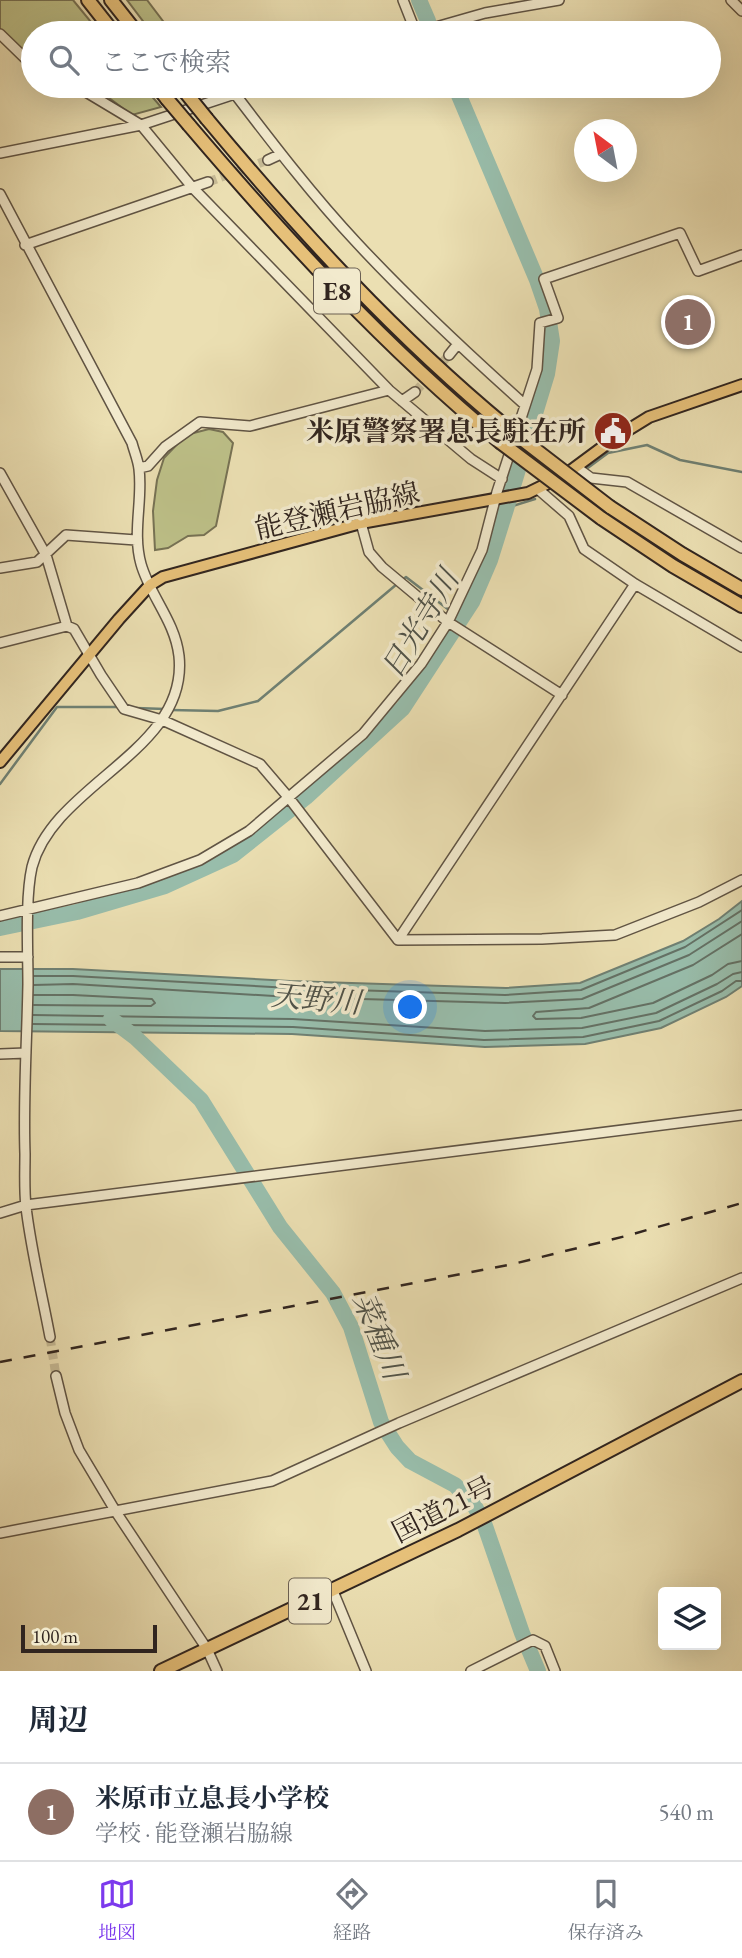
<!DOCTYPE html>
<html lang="ja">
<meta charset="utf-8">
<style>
body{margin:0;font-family:"EB Garamond","Noto Serif JP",serif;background:#f2f2f3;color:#1f2937}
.controls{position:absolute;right:21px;bottom:21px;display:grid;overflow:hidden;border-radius:7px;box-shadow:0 7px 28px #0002}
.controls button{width:63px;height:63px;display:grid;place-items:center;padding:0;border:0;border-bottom:2px solid #e0e1e3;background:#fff;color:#1f2937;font:35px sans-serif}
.compass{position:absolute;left:574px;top:119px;width:63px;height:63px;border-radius:50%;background:#fff;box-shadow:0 7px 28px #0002;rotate:328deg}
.scale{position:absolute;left:21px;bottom:18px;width:136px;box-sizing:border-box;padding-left:7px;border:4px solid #31251f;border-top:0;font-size:19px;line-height:24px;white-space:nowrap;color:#31251f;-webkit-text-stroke:5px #f2eacd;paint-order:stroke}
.you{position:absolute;left:411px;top:1008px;width:24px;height:24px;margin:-18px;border:5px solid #fff;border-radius:50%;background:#1a73e8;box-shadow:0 0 0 10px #1a73e833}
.badge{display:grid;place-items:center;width:46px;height:46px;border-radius:50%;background:#7c3aed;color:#fff;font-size:23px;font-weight:700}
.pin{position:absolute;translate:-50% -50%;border:4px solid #fff;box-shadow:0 2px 7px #0006}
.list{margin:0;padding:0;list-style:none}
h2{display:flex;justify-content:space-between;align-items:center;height:91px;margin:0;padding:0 28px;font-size:30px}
h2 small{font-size:23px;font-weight:400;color:#747a83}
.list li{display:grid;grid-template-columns:46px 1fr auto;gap:21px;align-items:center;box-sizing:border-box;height:98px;padding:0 28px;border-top:2px solid #e0e1e3}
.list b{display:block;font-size:26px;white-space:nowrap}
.list p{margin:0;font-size:23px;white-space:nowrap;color:#747a83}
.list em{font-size:23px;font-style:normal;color:#747a83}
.icon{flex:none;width:38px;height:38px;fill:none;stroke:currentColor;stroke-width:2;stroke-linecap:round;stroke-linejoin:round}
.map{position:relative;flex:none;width:742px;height:1671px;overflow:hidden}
.search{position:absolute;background:#fff;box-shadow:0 7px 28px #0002;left:21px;right:21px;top:21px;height:77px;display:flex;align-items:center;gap:18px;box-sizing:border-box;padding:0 24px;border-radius:38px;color:#747a83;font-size:26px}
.sheet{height:189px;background:#fff}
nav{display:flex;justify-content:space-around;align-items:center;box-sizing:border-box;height:98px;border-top:2px solid #e0e1e3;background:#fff;font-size:19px;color:#747a83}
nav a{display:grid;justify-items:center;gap:4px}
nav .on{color:#7c3aed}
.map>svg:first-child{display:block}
.green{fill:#bdc088;stroke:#777254;stroke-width:2}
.water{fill:#98bdab;stroke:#6f8073;stroke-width:2}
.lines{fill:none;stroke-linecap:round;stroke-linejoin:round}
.shore{stroke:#647165;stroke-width:2}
.stream{stroke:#6f8073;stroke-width:2.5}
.river{stroke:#98bdab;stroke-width:16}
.minor-tunnel{stroke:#c6ba95;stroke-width:9;stroke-dasharray:9 4.5;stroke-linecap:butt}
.minor-casing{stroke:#605444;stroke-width:12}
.major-casing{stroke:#31251f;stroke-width:14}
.highway-casing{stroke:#31251f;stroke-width:16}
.minor{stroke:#f2eacd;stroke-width:9}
.major{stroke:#e6c079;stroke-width:10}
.highway{stroke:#e6c079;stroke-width:12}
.rail{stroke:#31251f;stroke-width:2.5;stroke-dasharray:12 12;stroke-linecap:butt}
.highway-bridge-casing{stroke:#31251f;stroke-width:16;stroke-linecap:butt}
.highway-bridge{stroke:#e6c079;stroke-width:12}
.labels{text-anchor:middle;stroke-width:7;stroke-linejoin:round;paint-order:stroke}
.shield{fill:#f2eacd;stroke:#6b6053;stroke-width:2}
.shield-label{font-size:26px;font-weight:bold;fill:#31251f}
.poi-label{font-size:28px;font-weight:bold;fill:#31251f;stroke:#f2eacd;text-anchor:end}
.street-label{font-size:28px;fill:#31251f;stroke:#f2eacd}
.water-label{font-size:30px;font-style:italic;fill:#505349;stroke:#f2eacd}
</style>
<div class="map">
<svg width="742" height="1671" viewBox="0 0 742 1671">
<rect width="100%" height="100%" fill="#ebdfb2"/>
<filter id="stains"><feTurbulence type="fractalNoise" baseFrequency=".00286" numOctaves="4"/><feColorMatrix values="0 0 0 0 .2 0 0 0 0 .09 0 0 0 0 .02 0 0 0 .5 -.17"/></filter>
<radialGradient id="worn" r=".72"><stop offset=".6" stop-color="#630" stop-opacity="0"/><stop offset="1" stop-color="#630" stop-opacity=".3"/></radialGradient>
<path class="green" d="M0 0H73L100 33H33V62L0 30Z
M127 0H147L172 33H152Z
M93 86H143L161 107 132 115Z
M209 429 223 432 233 443 216 526 204 535 188 536 168 548 155 550 153 511 157 480 164 458 186 435Z"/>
<path class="water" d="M742 901V986L726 997 661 1028 585 1044 485 1047 292 1034 0 1031V969H73L290 981 506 988 580 983 683 941 719 919Z"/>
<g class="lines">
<path class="shore" d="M742 934 693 965 589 1008 536 1012 533 1016 536 1019 581 1018 653 1003 712 975 728 964 742 961
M34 976H73L290 988 505 995 581 990 685 947 742 910
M34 985 73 984 290 997 505 1003 582 999 689 955 742 921
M34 1005 151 1006 155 1003 152 999 73 995H34
M33 1015 293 1019 485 1031 582 1028 656 1013 717 984 733 974 742 972
M33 1024 293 1027 484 1040 583 1037 659 1021 722 991 736 981H742"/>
<path class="stream" d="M585 470 608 453 647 445 680 460 742 472
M494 512 535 499
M402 580 406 577 449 610
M136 708 165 709
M171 710 218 711 258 701 397 584
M0 784 57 707H119"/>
<path class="river" d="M419 0 428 21
M0 928 77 912 165 886 233 855 306 797 403 708 472 602 490 560 506 509 547 374 552 341 547 309 537 280 455 86
M111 1019 135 1037 201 1100 280 1227 333 1293 351 1327 381 1422 397 1447 410 1461 455 1485 474 1505 485 1526 522 1633 538 1671"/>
<path class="minor-tunnel" d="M208 182 268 160
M415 392 449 355
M50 1337 56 1376"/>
<g class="minor-casing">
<path id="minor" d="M403 0 416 33
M731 0 742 11
M415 33 485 13 559 0
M0 34 33 66
M76 86 141 125 192 187 389 390 471 459 502 479
M235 94C274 145 313 196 357 243 410 300 467 353 525 405
M0 153 141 125 259 86
M268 160 281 154
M0 194 132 443C134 451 138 460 139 469 143 500 132 532 141 564 150 596 175 621 179 656 189 751 54 783 32 867 25 898 28 951 28 984 27 1040 23 1097 25 1154 25 1171 24 1189 26 1207 31 1250 42 1294 50 1337
M25 245 208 182
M449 355 457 345
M402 401 415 392
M576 467 591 478 627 482 742 548
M139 468 148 466 165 447 200 422 250 426 389 390
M0 473 46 555 67 626
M539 490 569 516 584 549 635 584 742 647
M361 523 369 552 382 567 448 622 562 695
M0 568 37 562 66 535 136 540
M0 643 67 626 74 629 101 675 124 709 162 720 260 764 289 798 398 940 542 939 615 935 699 902 742 880
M0 916 138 883 200 860 249 831 363 734 421 664 448 622 482 550 497 492 537 369 540 323 558 318 544 279 680 233 698 271 742 255
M398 940 635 584
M0 957H28
M0 1054 26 1053
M0 1213 26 1205 742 1115
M56 1376 65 1413 79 1450 116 1512 207 1649 217 1671
M0 1533 272 1481 399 1423 742 1278
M333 1591 366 1671
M471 1671 533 1640 545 1646 555 1671"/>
</g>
<g class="major-casing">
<path id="major" d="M0 762 119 619 150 585 163 577 361 523 528 493 565 475 615 438 649 417 742 385"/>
</g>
<g class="highway-casing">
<path id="highway" d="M88 0 114 33
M111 0 137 33
M157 86 167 99
M207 119C300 231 397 337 510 430
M189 125C285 238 385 347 500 442
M610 507 682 554 742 589
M601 518 673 566 742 606
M161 1671 458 1530 742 1381"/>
</g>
<use href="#minor" class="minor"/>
<use href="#major" class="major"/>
<use href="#highway" class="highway"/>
<path class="rail" d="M0 1362 513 1264 626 1236 742 1203"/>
<g class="highway-bridge-casing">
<path id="highway-bridge" d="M186 93 207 119
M167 99 189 125
M510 430 610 507
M500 442 601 518"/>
</g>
<use href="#highway-bridge" class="highway-bridge"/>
</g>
<defs>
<g id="civic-disc" transform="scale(2.0125)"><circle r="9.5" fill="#8f2418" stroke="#f2eacd"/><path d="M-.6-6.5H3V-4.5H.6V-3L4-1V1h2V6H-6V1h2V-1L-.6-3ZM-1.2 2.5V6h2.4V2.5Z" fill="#fff"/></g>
</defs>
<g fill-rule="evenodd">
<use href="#civic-disc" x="613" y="431"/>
</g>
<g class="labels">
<g class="shield">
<rect x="314" y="268.5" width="46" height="45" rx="5"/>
<rect x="289" y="1578.5" width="42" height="45" rx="5"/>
</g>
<g class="shield-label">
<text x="337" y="300">E8</text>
<text x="310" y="1610">21</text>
</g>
<g class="poi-label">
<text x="586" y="441">米原警察署息長駐在所</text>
</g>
<g class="street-label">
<text transform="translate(337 510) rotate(-13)" y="10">能登瀬岩脇線</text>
<text transform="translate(443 1509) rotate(-27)" y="10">国道21号</text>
</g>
<g class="water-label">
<text transform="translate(420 624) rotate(-59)" y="10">日光寺川</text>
<text transform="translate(316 999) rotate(5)" y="10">天野川</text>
<text transform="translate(379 1336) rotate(68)" y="10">菜種川</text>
</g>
</g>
<rect width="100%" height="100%" filter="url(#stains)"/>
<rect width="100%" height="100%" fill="url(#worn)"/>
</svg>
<div class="controls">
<button><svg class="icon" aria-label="layers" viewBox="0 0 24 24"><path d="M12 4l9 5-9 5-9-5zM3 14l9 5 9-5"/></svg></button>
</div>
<svg class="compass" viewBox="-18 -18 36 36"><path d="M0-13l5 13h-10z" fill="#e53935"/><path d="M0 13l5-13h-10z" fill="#747a83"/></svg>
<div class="scale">100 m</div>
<div class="you"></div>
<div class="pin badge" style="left:688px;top:322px;background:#8d6e63">1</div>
<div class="search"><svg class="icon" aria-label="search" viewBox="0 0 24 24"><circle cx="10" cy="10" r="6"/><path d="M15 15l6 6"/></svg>ここで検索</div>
</div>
<section class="sheet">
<h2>周辺<small></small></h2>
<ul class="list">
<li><span class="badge" style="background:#8d6e63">1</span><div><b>米原市立息長小学校</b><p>学校 · 能登瀬岩脇線</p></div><em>540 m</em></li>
</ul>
</section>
<nav>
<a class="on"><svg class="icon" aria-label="map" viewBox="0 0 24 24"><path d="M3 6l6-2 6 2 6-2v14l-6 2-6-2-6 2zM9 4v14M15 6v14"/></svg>地図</a>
<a><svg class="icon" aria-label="directions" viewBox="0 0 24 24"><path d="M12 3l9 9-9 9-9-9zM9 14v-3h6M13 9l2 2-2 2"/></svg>経路</a>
<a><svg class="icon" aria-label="saved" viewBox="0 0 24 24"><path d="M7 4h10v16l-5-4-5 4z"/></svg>保存済み</a>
</nav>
